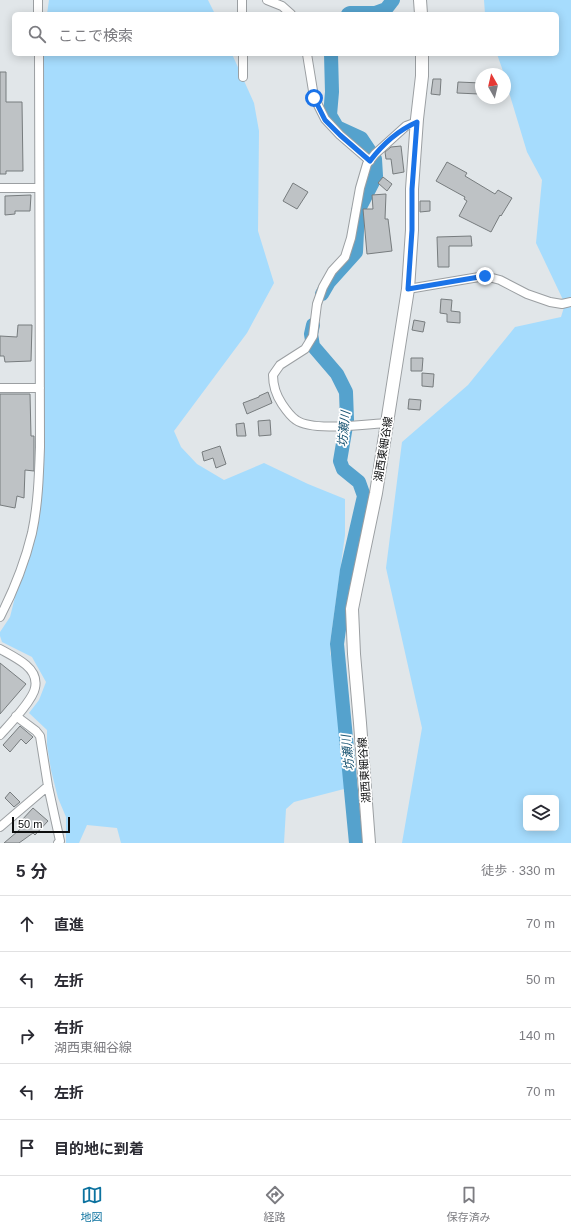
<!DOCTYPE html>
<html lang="ja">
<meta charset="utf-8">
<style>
body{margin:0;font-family:Arial,"Noto Sans JP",sans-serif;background:#f2f2f3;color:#2b2b33}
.controls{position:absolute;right:12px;bottom:12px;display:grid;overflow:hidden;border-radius:6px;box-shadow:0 2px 10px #0003}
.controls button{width:36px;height:36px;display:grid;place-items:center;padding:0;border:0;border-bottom:1px solid #e1e1e2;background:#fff;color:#2b2b33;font:20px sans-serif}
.compass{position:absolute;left:475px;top:68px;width:36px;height:36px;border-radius:50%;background:#fff;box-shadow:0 2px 10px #0003;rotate:352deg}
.scale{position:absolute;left:12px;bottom:10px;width:58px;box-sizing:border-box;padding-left:4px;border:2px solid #0d0e0f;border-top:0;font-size:11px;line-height:14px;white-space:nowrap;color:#0d0e0f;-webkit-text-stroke:3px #fff;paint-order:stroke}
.stop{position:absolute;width:12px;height:12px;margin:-9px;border:3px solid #1a73e8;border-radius:50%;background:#fff}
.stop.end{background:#1a73e8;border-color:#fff;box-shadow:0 1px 4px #0008}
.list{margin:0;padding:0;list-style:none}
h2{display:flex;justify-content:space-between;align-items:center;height:52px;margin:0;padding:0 16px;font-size:17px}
h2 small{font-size:13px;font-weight:400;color:#7c7c81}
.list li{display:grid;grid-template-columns:26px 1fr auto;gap:12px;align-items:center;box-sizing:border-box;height:56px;padding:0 16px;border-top:1px solid #e1e1e2}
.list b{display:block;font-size:15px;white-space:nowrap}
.list p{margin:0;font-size:13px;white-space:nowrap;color:#7c7c81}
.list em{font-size:13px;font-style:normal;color:#7c7c81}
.icon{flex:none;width:22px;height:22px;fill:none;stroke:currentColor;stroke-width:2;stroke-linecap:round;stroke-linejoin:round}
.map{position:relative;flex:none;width:571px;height:843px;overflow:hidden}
.search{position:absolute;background:#fff;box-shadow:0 2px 10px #0003;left:12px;right:12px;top:12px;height:44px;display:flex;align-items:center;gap:10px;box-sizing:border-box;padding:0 14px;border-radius:6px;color:#7c7c81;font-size:15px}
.sheet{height:332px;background:#fff}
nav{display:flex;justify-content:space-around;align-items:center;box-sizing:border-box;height:56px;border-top:1px solid #e1e1e2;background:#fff;font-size:11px;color:#7c7c81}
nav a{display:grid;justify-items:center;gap:2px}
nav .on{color:#0c729f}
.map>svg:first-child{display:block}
.green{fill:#a6dcfd;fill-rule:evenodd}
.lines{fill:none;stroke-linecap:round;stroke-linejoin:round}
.river{stroke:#55a2cd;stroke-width:14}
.building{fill:#bec2c5;stroke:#777c7e}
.minor-casing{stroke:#9b9fa2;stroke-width:10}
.secondary-casing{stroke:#9b9fa2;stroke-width:14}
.minor{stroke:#fff;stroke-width:8}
.secondary{stroke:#fff;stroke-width:12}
.route{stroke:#1a73e8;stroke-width:5}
.labels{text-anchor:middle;stroke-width:3.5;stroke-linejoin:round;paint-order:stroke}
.street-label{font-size:11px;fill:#0d0e0f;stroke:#fff}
.water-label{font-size:12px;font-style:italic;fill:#195472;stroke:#fff}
</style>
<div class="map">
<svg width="571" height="843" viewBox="0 0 571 843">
<rect width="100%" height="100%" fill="#e1e6e9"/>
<path class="green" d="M49 0H208L215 14H47Z
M484 0H571V843H402L422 728 386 568 402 442 468 385 515 327 561 317 565 304 536 243 542 180 527 152 505 79V74H504L497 54H557V14H485ZM526 798H556V828H526Z
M42 54H232L254 103 259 131 258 231 274 283 247 333 174 431 181 447 197 464 224 480 264 463 308 484 345 499V535L330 643V653L337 675V692L340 724V742L343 752 346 778 344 789 294 802 286 809 284 843H121L117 828 87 825 79 843H66V817L58 798 51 770 47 745V730L29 713 39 700 46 682 32 657 2 642 0 636V632L10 617 26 553 37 502Z"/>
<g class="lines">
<path class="river" d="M348 14 350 13H375L386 9 393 0
M322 294 329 282 356 252 358 211 376 176 375 159 361 138 337 127 330 115 332 92 331 54
M313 325 311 334 313 346 337 374 346 392 347 420 340 461 343 469 359 482 364 496 347 570 337 644 356 843"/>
</g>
<path class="building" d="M0 72H6V102H22L23 171H6V174H0Z
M433 79H441L440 95 431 94Z
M458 82 481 83 479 94 457 93Z
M401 146 404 172 393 174 391 159H386L385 152 391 147Z
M447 162 467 173 465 176 495 194 498 190 512 198 501 216 500 215 491 232 459 216 467 201 464 199 465 197 436 181Z
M383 177 392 184 387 191 378 183Z
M293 183 308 192 297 209 283 201Z
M386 194 385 219H388L392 251 367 254 363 209H373L372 195Z
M31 195 30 211H15V214L5 215V196Z
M420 201H430V211L420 212Z
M471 236 472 246H449V267H438L437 237Z
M441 299 452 300 451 311 460 312V323L447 322V314L440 313Z
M414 320 425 322 423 332 412 330Z
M18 325H32L31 361 5 362 4 356H0V336L17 337Z
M411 358H423L422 371H411Z
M422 373 434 374 433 387 422 386Z
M268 392 272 403 247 414 243 403 259 397V396Z
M0 394H30L31 436H34V471L25 470 24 498 17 496 15 508 0 505Z
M409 399 421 400 420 410 408 409Z
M270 420 271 435 259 436 258 421Z
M244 423 246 436H237L236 424Z
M220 446 226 464 216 468 213 458 204 461 202 452Z
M0 663 26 684 0 714Z
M20 726 33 737 26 744 21 739 10 752 3 745Z
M10 792 20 802 14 807 5 798Z
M33 808 48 821 35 835 33 833 19 843H4L25 825 21 821Z"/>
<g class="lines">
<g class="minor-casing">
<path id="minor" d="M38 0V14
M242 0V14
M267 0 282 6 291 14
M243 54V77
M307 54 314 97 325 119 340 135 370 161
M0 188H39
M408 289 485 276 500 280 527 294 550 302 562 304 571 302
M0 388H40
M387 423C366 424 313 432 296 420 290 416 286 410 282 404 276 395 273 385 273 375L280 365 305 349 313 336 317 304 323 287 332 271 345 257 351 238 360 188 367 164 375 154 406 126 417 122
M0 617C14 590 25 562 32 533 38 505 39 476 40 447L39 54
M0 649C9 654 19 659 26 665 33 671 37 679 35 688 33 700 9 725 0 735
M16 716 36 731 40 736 48 786 60 841 58 843
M0 827 48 786"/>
</g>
<g class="secondary-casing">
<path id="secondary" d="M420 0 421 14
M369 843 360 723 354 654 352 609 356 589 376 493 408 289 412 230V189L417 119 422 76V54"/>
</g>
<use href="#minor" class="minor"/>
<use href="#secondary" class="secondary"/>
</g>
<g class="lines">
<path class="route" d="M314 98 325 120 340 135 370 161C382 145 399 130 417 122L412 189V230L408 289 485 276"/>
</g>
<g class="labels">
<g class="street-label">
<text transform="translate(383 449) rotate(-81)" y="4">湖西東細谷線</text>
<text transform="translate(364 770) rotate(-94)" y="4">湖西東細谷線</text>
</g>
<g class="water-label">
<text transform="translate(344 429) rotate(-84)" y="4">坊瀬川</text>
<text transform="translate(348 753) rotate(-96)" y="4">坊瀬川</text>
</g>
</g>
</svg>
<div class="controls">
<button><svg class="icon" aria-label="layers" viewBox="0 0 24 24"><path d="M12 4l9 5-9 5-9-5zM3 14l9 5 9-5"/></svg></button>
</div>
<svg class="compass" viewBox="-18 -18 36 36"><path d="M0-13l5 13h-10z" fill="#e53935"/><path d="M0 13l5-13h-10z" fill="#7c7c81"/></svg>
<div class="scale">50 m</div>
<div class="stop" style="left:314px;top:98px"></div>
<div class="stop end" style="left:485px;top:276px"></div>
<div class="search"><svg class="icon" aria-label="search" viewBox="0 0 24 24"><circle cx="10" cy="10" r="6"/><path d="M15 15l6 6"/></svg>ここで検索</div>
</div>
<section class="sheet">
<h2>5 分<small>徒歩 · 330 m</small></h2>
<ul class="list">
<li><svg class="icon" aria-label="ahead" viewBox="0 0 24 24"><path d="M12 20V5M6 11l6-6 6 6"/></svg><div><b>直進</b></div><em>70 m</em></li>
<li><svg class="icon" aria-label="left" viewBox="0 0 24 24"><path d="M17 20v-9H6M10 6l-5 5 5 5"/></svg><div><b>左折</b></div><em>50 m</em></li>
<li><svg class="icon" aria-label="right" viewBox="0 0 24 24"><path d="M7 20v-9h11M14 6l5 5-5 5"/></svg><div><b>右折</b><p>湖西東細谷線</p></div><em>140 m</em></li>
<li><svg class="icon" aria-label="left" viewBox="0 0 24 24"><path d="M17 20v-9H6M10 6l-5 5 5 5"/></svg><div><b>左折</b></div><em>70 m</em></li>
<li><svg class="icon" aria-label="arrive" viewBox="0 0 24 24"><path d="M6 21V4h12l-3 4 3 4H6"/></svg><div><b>目的地に到着</b></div></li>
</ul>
</section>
<nav>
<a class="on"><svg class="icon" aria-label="map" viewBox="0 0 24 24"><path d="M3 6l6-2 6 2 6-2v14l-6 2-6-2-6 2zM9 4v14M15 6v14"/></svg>地図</a>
<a><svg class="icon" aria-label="directions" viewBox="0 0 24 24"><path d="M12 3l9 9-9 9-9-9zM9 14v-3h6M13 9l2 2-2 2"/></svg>経路</a>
<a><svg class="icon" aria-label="saved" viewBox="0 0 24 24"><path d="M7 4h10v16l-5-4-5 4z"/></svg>保存済み</a>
</nav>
